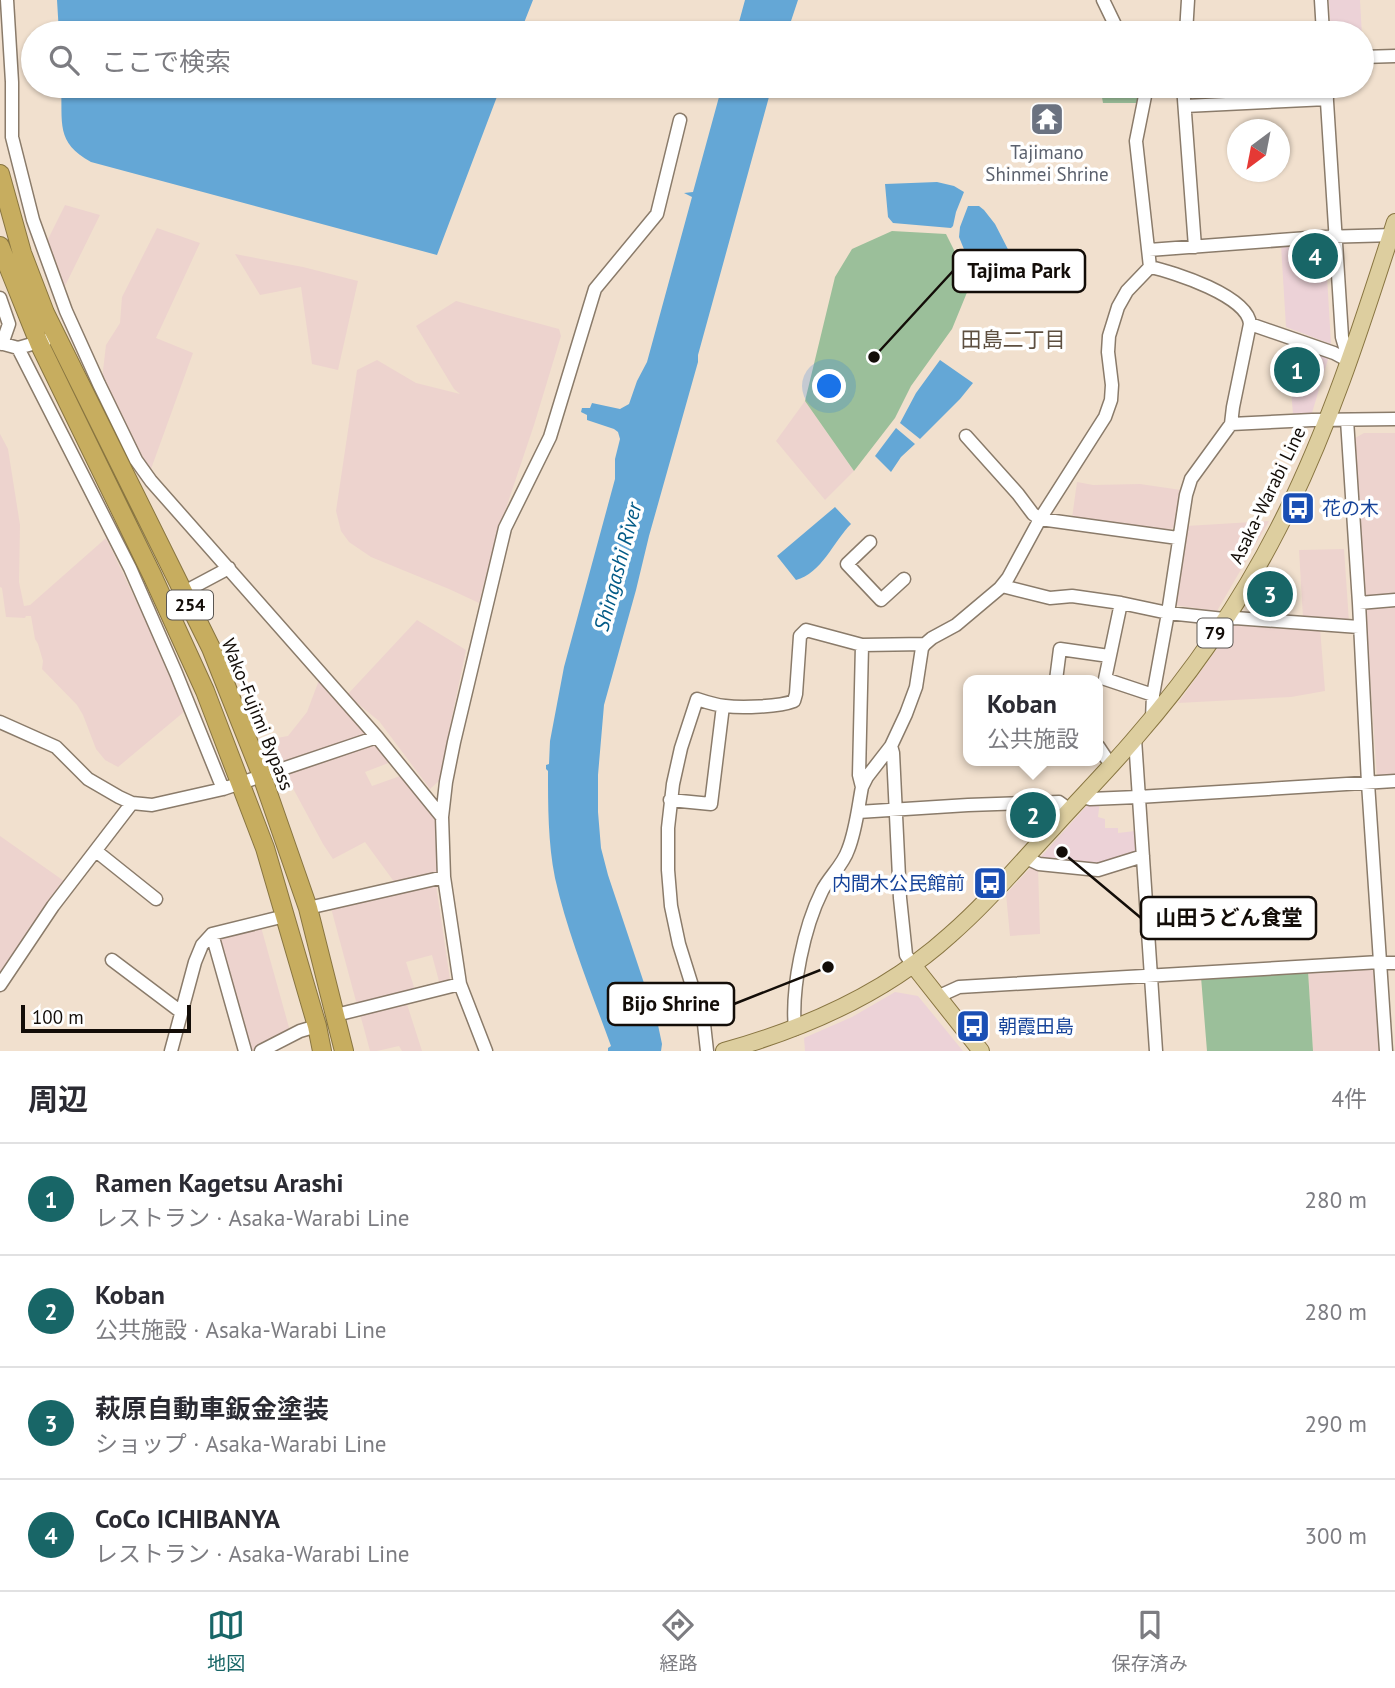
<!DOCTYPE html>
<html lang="ja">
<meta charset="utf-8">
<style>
body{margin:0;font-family:"PT Sans","Noto Sans JP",sans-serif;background:#f7f7f7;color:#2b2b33}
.compass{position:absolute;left:1227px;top:119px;width:63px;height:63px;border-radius:50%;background:#fff;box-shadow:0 2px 5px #0004;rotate:212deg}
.scale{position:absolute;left:21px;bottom:18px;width:170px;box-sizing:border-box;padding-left:7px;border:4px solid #130d08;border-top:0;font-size:19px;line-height:24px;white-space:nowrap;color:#130d08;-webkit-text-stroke:5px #fff;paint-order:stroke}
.you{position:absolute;left:830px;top:387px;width:24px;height:24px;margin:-18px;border:5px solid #fff;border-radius:50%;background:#1a73e8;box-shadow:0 0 0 10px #1a73e833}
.badge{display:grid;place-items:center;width:46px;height:46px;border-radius:50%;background:#186667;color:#fff;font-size:23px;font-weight:700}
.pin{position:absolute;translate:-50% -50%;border:4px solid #fff;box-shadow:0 2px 7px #0006}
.popup{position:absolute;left:963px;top:675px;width:140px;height:91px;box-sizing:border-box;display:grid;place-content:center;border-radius:14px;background:#fff;filter:drop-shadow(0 2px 5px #0005);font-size:23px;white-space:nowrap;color:#7c7c81}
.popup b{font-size:26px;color:#2b2b33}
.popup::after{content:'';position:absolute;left:50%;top:100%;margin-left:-14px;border:14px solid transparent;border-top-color:#fff}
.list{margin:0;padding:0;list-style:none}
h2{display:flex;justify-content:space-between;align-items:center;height:91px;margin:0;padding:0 28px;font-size:30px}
h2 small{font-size:23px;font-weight:400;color:#7c7c81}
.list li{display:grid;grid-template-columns:46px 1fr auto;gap:21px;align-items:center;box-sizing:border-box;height:112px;padding:0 28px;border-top:2px solid #e1e1e2}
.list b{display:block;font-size:26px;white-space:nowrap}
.list p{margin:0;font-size:23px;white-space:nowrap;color:#7c7c81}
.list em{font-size:23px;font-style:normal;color:#7c7c81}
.icon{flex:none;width:38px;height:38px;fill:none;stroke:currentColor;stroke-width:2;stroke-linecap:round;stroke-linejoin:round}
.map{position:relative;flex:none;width:1395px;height:1051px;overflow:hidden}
.search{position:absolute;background:#fff;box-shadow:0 2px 5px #0004;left:21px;right:21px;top:21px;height:77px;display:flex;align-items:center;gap:18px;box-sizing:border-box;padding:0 24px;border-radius:38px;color:#7c7c81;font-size:26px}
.sheet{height:539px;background:#fff}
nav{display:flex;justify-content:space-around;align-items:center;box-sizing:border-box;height:98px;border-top:2px solid #e1e1e2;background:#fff;font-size:19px;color:#7c7c81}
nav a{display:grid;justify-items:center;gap:4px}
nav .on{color:#186667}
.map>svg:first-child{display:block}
.commercial{fill:#ecd2d7}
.industrial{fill:#edd3ce}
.green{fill:#9bbf9a}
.water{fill:#64a7d6}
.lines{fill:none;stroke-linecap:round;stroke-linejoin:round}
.minor-casing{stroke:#8a7b6a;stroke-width:15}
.major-casing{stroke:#887541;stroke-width:18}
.highway-casing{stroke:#887541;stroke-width:20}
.minor{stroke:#fff;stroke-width:12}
.major{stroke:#ddce9f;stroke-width:16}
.highway{stroke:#c7ad5f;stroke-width:18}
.labels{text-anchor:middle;stroke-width:7;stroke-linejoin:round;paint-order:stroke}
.shield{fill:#fff;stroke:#5a5652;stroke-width:2}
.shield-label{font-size:18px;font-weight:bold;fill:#130d08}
.worship-label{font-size:19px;fill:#5b616d;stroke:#fff}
.street-label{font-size:19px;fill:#130d08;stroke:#fff}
.transit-label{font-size:19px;fill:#164399;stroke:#fff;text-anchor:start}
.neighbourhood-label{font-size:21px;fill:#5e5041;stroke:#fff}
.water-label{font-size:21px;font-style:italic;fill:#025a86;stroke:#fff}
.leader{fill:none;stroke:#130d08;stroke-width:2.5}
.callout-dot{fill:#130d08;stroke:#fff;stroke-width:2.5}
.callout{fill:#fff;stroke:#130d08;stroke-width:2.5}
.callout-label{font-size:21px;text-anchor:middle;font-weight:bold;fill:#130d08}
</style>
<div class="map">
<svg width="1395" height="1051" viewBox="0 0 1395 1051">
<rect width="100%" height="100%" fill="#f1e0ce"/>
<path class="commercial" d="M1329 0H1360L1363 54 1362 33H1331Z
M1325 242 1331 344 1286 327 1281 245Z
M1287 341 1329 356 1312 413 1293 414Z
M1100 801 1098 817 1105 819V828H1118V833L1135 831 1136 853 1096 867 1039 859 1089 803Z
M895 992 918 996 963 1051H805L804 1038 852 1017Z"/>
<path class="industrial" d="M65 205 100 215 63 290 45 245Z
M157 228 200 243 156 338 193 353 151 469 143 463 102 379 106 345 120 323 122 297Z
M235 254 303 267 358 281 338 370 312 364 301 287 260 295Z
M456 301 559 329 561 336 534 425 495 541 479 603 449 589 371 557 349 542 341 531 336 511 357 370 377 360 416 383 460 394 454 389 416 326Z
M805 401 854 471 825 500 776 441Z
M1364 433H1395V596L1364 598 1355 438Z
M0 434 8 449 20 525 19 582 24 606 30 605 106 538 142 613 185 711 118 767 105 760 96 749 83 715 77 705 42 669 43 661 38 644 35 639 31 616H26L25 618 6 617 2 588 0 587Z
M1077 482 1093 485 1140 484 1181 490 1174 527 1169 530 1072 518Z
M1269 521 1217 611 1173 605 1186 526Z
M1344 549 1349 622 1303 618 1299 550Z
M1395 604V777L1377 778 1365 606Z
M417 620 466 650 447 741 442 778 430 789 379 721 347 695Z
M1236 622 1320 628 1325 691 1291 697 1178 703Z
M319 680 367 736 283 764 280 763 271 739 288 736 307 712Z
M373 742 391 762 365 772 372 786 403 775 436 816 438 865 436 874 395 883 365 842 333 859 323 844 288 779 285 771Z
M0 836 64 881 0 974Z
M1031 867H1038L1040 934 1010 936 1006 894Z
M436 885 450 979 448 984 440 985 432 955 406 962 415 990 357 1005 331 908 394 891Z
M261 927 290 1031 251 1051 248 1049 217 941 220 937Z
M1371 967 1375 970 1380 1051H1313L1308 971Z
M406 1001 422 1051H402L399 1046 377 1051H370L360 1014Z"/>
<path class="green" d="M1100 86H1141L1138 103H1103Z
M892 231 946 234 962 266 968 290 952 329 911 386 895 418 854 471 805 401 835 277 852 249Z
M1308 971 1313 1051H1207L1201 977Z"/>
<path class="water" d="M57 0H533L520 33H59Z
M745 0H798L787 33H736Z
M61 86H501L437 255 91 162C55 142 63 123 61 86Z
M722 86H772L698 355V362L649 536 636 590 604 705 598 775V812L601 848 608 875 658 1025 662 1044 661 1051H608V1048L611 1046C591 991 568 935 555 878 548 843 548 806 548 771L546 769V765L549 764 550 741 564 667 615 479V459L620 439 618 432 614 429 587 420V415L581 412 582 408H590L592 403 620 409 629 404 637 381 647 362 692 197 684 193 693 192Z
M937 182 954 186 964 192 956 212 953 226 951 228 893 223 888 217 885 184Z
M968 206H979L984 210 995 224 1014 261 1015 279 1012 284 982 292 977 289 970 264 959 237 960 227Z
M940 360 973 383 960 399 920 439 900 423 916 393Z
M896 428 915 444 901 457 891 472 875 456Z
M835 507 851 524C834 541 821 574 796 580L777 556Z"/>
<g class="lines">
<g class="minor-casing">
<path id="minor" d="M7 0 12 82V137L33 220 66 311 99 384 136 460 151 481 377 737 442 817
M1103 0 1119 33
M1321 0 1323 33
M1186 33 1188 0
M1362 57 1395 56
M1183 86 1195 247
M1326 86 1342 337 1349 361
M1185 106 1327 99
M1149 250 1321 237 1395 235
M1150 267C1174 272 1248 296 1250 324L1233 407 1231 424 1191 479 1186 495 1168 613 1153 695 1152 719
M0 298 9 324 2 344
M1250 324 1334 353 1349 361
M0 343 18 348 46 340
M18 348 130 568 176 673 223 789
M1347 420 1359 603 1368 783 1386 1051
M1231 424 1312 420 1395 419
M966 436 1018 494 1033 514 1040 519 1178 538
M870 542 847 564 881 600 904 579
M1002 586 1050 598 1072 596 1121 603 1168 613 1224 619 1235 618 1359 627
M184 592 229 568
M1121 603 1105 679 1153 695
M1359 603 1395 600
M1056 680 1060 649 1109 656
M0 722 56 747 88 779 119 797 132 803 152 805 223 789 377 737
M1135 739 1156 1051
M891 746 893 753 900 898 906 955 913 965
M1098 746 1106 758 1112 763
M862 787 859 775 862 645
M1082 797 1090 799 1138 797 1395 781
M670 800 711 804 723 706
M858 812 968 805 1059 802 1070 810
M96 851 156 899
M1026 858 1039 864 1098 870 1143 856
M308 908 444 877
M212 934 245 1051
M112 960 181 1012
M0 985 53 906 132 803
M937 997 959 987 1380 962 1386 963H1395
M336 1015 460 984
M795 1029C791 988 804 927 822 891 829 877 843 865 848 850 856 830 858 808 862 787L867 777 891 746 906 714 916 687 922 648 925 644 932 638 956 625 1000 588 1008 578 1040 519 1105 417 1111 400 1112 385 1108 352 1109 336 1118 307 1127 291 1150 267 1136 141 1147 86
M171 1051 195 962 202 945 212 934 285 916
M261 1051 300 1031 317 1026
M486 1051 460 984 444 877 442 817 446 782 454 742 505 528 550 437 595 289 657 214 680 120
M707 1051 704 1024 679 944 671 906 668 870V828L673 784 681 748 697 699C706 702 715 705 725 706 741 708 779 707 794 701L796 694 800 636 806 630 862 645 925 644"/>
</g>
<g class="major-casing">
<path id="major" d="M913 965 981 1051
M724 1051C807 1028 886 993 950 935 988 902 1020 863 1054 827 1082 796 1111 767 1137 736 1191 674 1240 603 1278 529 1328 432 1362 325 1395 222"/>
</g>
<g class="highway-casing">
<path id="highway" d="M0 174 22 253 45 313 211 648 262 776 308 908 344 1051
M0 246 39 343 152 575 205 691 265 848 317 1026 322 1051"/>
</g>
<use href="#minor" class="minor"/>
<use href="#major" class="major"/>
<use href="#highway" class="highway"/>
</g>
<defs>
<g id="temple-square" transform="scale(1.75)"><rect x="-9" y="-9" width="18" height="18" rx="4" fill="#6b7280" stroke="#fff"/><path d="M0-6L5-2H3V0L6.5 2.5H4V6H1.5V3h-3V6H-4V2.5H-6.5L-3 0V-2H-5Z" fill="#fff"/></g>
<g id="bus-square" transform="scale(1.75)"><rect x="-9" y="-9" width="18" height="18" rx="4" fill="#1a4fb4" stroke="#fff"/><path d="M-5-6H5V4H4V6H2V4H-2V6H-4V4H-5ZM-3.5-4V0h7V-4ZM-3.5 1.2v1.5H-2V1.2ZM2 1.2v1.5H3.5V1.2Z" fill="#fff"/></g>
</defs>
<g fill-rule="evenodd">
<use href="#temple-square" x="1047" y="119"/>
<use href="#bus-square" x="1298" y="508"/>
<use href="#bus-square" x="990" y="883"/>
<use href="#bus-square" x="973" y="1026"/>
</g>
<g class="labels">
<g class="shield">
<rect x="167" y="590.5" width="46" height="29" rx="5"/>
<rect x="1197.5" y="618.5" width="35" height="29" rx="5"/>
</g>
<g class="shield-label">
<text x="190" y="611">254</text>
<text x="1215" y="639">79</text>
</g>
<g class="worship-label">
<text x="1047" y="159">Tajimano<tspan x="1047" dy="22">Shinmei Shrine</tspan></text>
</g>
<g class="street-label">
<text transform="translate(1267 495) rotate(-64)" y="7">Asaka-Warabi Line</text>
<text transform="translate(258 714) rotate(68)" y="7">Wako-Fujimi Bypass</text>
</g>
<g class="transit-label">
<text x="1322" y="515">花の木</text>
<text x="965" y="890" text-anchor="end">内間木公民館前</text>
<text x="998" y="1033">朝霞田島</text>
</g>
<g class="neighbourhood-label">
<text x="1013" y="347">田島二丁目</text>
</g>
<g class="water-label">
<text transform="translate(618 567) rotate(-75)" y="7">Shingashi River</text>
</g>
</g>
<path class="leader" d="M874 357L953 271M1062 852L1141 918M828 967L734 1004"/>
<g class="callout-dot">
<circle cx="874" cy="357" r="7"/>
<circle cx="1062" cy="852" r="7"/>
<circle cx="828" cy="967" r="7"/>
</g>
<g class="callout">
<rect x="953" y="250" width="132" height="42" rx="7"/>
<rect x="1141" y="897" width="175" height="42" rx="7"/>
<rect x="608" y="983" width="126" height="42" rx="7"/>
</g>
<g class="callout-label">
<text x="1019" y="278">Tajima Park</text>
<text x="1229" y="925">山田うどん食堂</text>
<text x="671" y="1011">Bijo Shrine</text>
</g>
</svg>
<svg class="compass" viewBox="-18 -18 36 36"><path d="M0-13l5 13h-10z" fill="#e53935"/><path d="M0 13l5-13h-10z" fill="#7c7c81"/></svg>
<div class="scale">100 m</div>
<div class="you"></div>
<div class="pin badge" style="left:1297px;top:370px">1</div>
<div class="pin badge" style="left:1033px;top:815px">2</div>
<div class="popup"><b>Koban</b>公共施設</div>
<div class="pin badge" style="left:1270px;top:594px">3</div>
<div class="pin badge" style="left:1315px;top:256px">4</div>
<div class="search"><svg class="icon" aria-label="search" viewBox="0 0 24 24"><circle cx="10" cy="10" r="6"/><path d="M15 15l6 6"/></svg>ここで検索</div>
</div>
<section class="sheet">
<h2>周辺<small>4件</small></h2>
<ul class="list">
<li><span class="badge">1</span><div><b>Ramen Kagetsu Arashi</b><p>レストラン · Asaka-Warabi Line</p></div><em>280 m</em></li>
<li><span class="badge">2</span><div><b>Koban</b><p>公共施設 · Asaka-Warabi Line</p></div><em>280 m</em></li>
<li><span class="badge">3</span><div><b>萩原自動車鈑金塗装</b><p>ショップ · Asaka-Warabi Line</p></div><em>290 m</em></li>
<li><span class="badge">4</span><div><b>CoCo ICHIBANYA</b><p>レストラン · Asaka-Warabi Line</p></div><em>300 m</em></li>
</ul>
</section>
<nav>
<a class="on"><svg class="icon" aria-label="map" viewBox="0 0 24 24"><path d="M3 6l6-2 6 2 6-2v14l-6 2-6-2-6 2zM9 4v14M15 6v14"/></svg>地図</a>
<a><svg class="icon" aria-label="directions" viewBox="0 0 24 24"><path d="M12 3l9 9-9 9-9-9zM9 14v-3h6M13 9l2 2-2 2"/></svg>経路</a>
<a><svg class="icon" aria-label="saved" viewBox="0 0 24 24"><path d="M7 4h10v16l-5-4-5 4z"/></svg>保存済み</a>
</nav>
